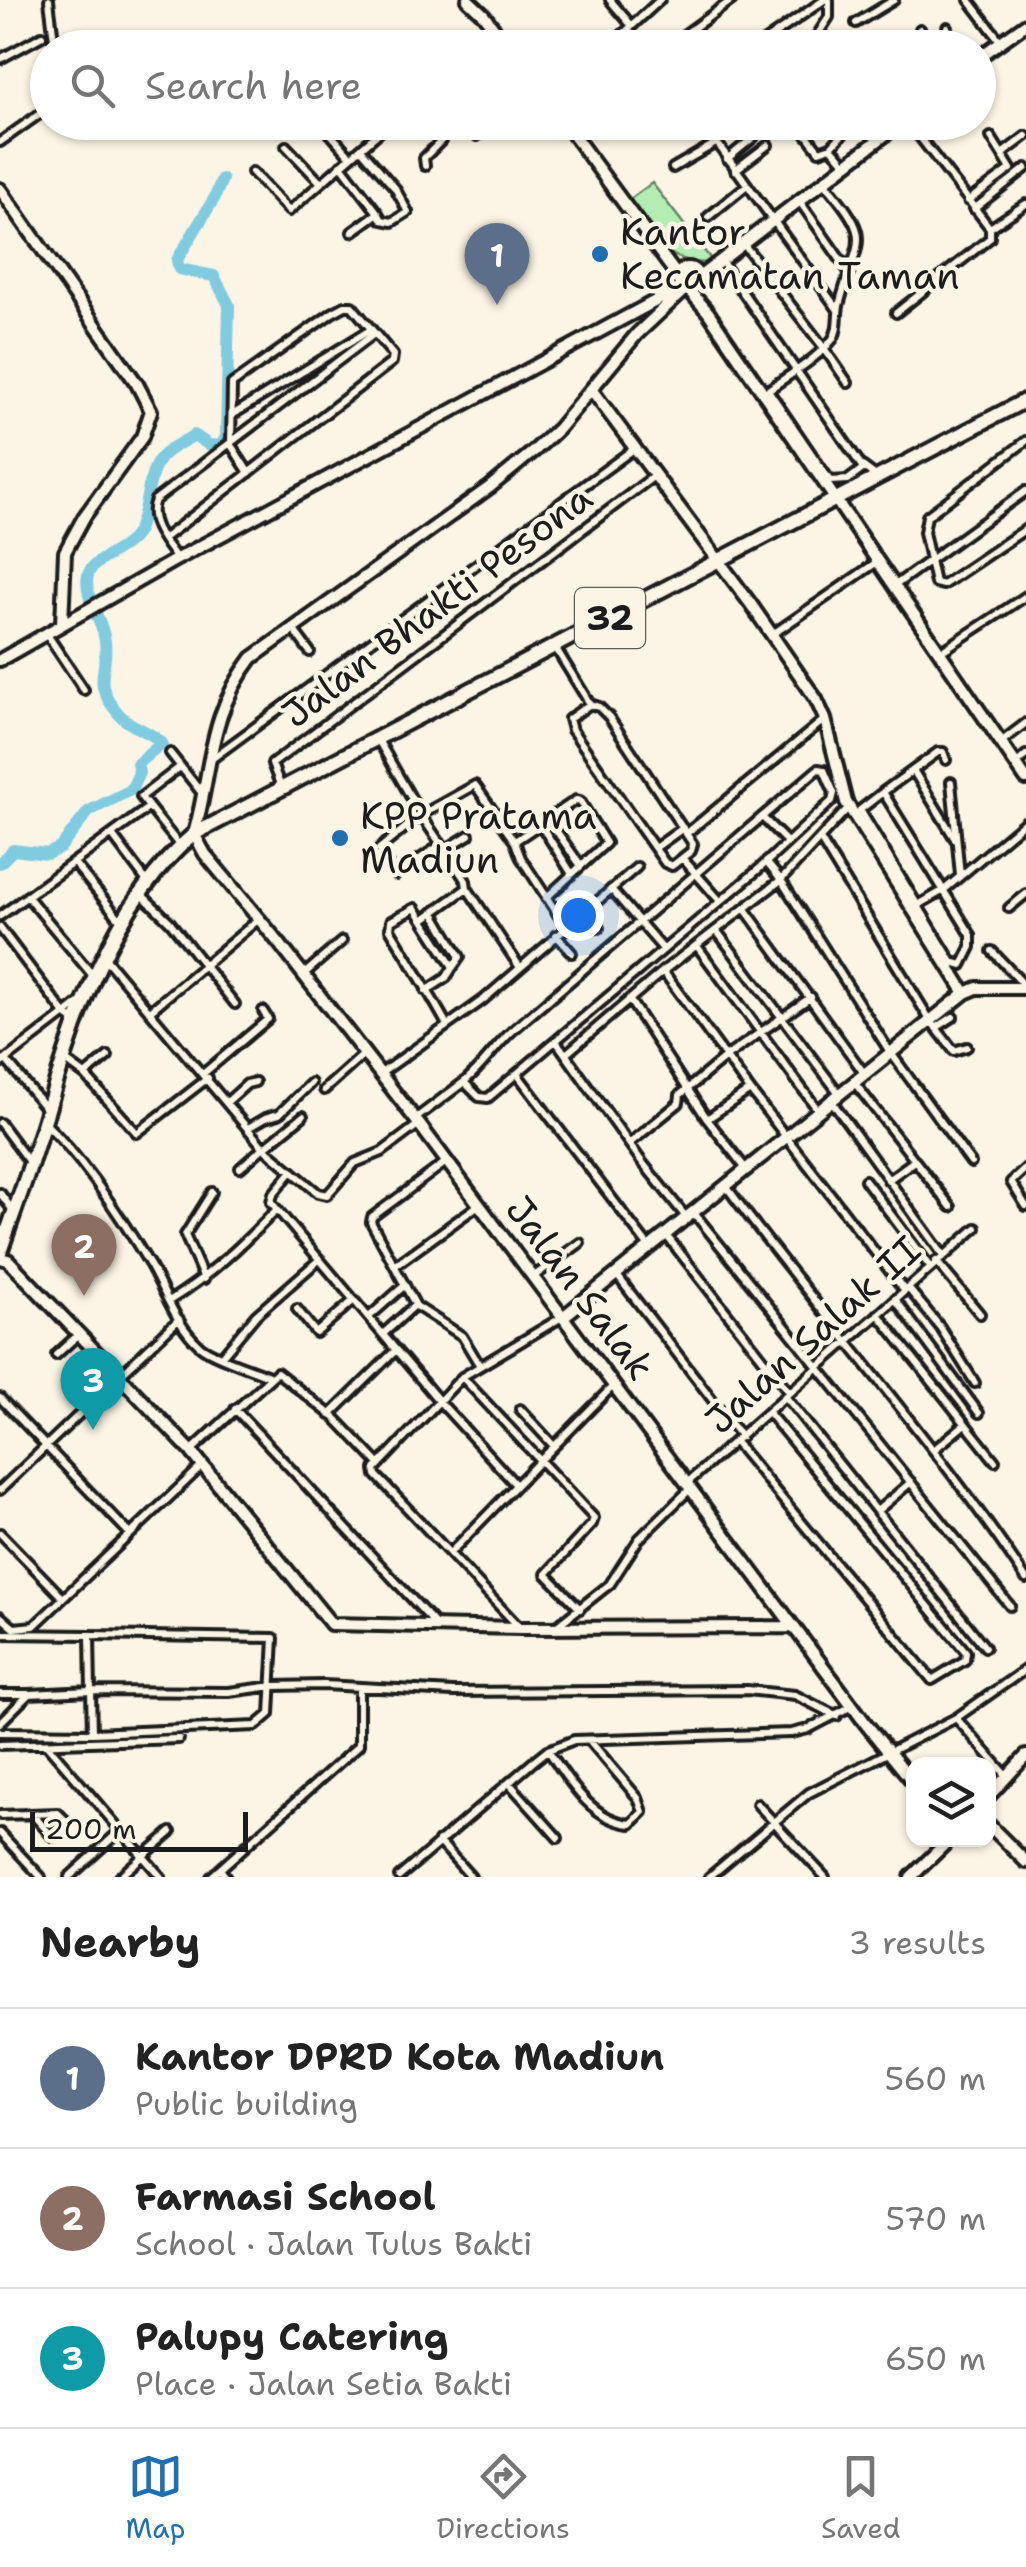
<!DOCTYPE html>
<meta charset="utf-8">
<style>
body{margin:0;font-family:"Shantell Sans",sans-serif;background:#f6f6f6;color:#222}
.controls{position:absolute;right:30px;bottom:30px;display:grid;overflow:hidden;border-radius:20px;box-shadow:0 2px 8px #0004}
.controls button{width:90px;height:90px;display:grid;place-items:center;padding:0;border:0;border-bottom:2px solid #e0e0e0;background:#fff;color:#222;font:50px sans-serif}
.scale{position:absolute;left:30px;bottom:25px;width:218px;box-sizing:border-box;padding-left:10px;border:5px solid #1c1c1c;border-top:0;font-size:28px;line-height:35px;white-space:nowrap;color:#1c1c1c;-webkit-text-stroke:8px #fcf5e5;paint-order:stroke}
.you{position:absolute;left:578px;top:915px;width:35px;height:35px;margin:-25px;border:8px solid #fff;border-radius:50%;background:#1a73e8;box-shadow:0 0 0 15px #1a73e833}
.badge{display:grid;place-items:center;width:65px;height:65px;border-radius:50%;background:#1f6fb2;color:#fff;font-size:32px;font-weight:700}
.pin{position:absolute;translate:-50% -82px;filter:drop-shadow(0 2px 5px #0008)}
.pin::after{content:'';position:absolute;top:52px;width:35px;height:30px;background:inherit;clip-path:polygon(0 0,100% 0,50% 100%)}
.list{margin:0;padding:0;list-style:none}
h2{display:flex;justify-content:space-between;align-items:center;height:130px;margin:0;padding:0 40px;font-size:42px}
h2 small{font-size:32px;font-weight:400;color:#767676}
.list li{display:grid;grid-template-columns:65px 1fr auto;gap:30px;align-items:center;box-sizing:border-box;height:140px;padding:0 40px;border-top:2px solid #e0e0e0}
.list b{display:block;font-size:38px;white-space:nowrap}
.list p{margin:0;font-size:32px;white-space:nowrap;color:#767676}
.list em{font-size:32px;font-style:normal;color:#767676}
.icon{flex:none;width:55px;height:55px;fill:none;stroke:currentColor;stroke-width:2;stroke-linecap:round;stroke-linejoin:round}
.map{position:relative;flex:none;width:1026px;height:1877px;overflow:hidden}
.search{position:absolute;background:#fff;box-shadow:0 2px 8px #0004;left:30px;right:30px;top:30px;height:110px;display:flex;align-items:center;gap:25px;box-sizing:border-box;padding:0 35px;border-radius:55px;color:#767676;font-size:38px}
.sheet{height:550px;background:#fff}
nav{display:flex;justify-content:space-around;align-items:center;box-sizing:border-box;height:140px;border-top:2px solid #e0e0e0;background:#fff;font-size:28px;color:#767676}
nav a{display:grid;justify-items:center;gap:5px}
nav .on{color:#1f6fb2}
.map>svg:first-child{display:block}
.green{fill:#b4edb1;stroke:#688466;stroke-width:2.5}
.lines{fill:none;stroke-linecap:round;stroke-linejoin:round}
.river{stroke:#81cbe1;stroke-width:12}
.street-casing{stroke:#1c1c1c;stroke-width:14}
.secondary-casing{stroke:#1c1c1c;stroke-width:18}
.highway-casing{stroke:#1c1c1c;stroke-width:20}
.street{stroke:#fcf5e5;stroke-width:6}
.secondary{stroke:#fcf5e5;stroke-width:10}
.highway{stroke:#fcf5e5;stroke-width:12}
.poi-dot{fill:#1f6fb2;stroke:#fcf5e5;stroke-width:4}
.labels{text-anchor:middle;stroke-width:9;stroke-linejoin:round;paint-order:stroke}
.shield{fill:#fcf5e5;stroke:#5f5d58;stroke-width:2.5}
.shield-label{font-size:35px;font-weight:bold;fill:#1c1c1c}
.poi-label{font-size:38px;fill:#1c1c1c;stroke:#fcf5e5;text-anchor:start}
.street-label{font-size:38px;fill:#1c1c1c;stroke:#fcf5e5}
</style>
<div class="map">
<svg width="1026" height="1877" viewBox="0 0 1026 1877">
<rect width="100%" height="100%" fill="#fcf5e5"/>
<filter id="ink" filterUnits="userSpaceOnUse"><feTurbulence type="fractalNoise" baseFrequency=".01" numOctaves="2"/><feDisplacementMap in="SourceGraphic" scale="20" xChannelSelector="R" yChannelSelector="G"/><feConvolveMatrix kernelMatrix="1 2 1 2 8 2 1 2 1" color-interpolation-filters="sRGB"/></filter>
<g filter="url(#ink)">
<path class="green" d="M652 183 713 262 712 263C663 264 652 237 626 202Z"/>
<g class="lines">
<path class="river" d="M0 863 13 850 47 854 60 848 89 811 131 790 139 773 137 764 162 743C149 730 130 728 118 713 90 681 109 672 105 641 103 620 83 597 88 575 92 558 128 551 138 530 147 510 147 481 157 463 164 450 182 443 194 435L209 445 221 446 226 437 229 305 214 276 179 269 177 260 215 197 222 179"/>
<g class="street-casing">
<path id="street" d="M49 0 55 48
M610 0 632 26
M969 0 1001 42
M856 23 894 0
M920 29 932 46
M629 30 643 48
M931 45 947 33V27
M608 48 660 0
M666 48 732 0
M755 48 824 0
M809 48 829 17V0
M0 59 42 36
M320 122 351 157
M430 122 436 129 445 122
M467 122 477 136
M702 122 838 310
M797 122 819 151 831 147 847 165
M908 122 990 228 1026 204
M648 123 649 122
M0 142 48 108
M286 146 320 182
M831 147 843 134 836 122
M1002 154 1026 136
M727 159 754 137
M341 165 378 213
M425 166 424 158 441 141 436 129
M673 168 716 143
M735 170 768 145
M252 172 289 211 391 122
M968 201 1011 169 991 137
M800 202 849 272
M974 209 1026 168
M708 217 747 185
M352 232 378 213 382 220 392 222 408 212 395 188 361 149
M745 246 824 348 848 383
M722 262 861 465 877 477
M896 313 990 238V228
M768 390 830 481 848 480 864 468
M764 393C785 377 815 361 832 340 840 330 836 314 840 302 858 236 875 242 825 183
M232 415 370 330
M1026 441 927 516 924 532 935 583 943 585 1026 529
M163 539 392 362 393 355 352 306H345L332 313 232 384 231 445 249 473
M177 559C165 542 146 521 155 500L374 334
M894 586 1026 491
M293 629 310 652
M46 633 84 690
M773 634 877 562
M555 647 590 704 569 719 572 730 665 863 672 866 691 851 693 844 609 717 599 707 590 704
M939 653 1026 596
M377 738 421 815 466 881 467 888 424 919
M1001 742 1026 723
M170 753 204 796
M210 760 635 448
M1016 764 1026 755
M913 770 955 839
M951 782 960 875
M281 787 272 764 654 476
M883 792 971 935V947L962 965 952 962 860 810Z
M883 792 938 752H943L946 760
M762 817 787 842
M548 819 581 866
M540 824 572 874
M687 833 825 719
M112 835 148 883
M820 839 930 1020 954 1051 967 1047
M515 841 576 800 580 801 606 843 546 898
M442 844 396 875 379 849 421 815 475 785 515 842 521 858 566 927
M179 845 141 797 180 767
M655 848 683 828
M445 850 469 835
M683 859 720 901
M766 862 781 880 888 1049 971 1163
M74 863 122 922
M467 888 519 966
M611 889 663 949
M141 894 170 922 235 1004
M27 896 94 977
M918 905 944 890 1026 821
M1009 908 1026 894
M745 909 864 1073
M584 911 599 928
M434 913 460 957 453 967
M0 916 148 808
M0 928 65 1014 76 1022
M716 930 838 1092
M556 935 572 953
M697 946 818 1110
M992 951 1025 986
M104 957 263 1147 318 1193 327 1195 355 1163 382 1152 419 1124
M663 971 750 1090 905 1291
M303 975 342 941
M426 991 446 978 453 967 415 908 391 921 390 929C409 960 429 992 447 1025
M629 999 707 1119 746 1169
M150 1011 259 919
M936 1028 953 1017
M556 1041 642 1162 686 1217
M566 1054 663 971 781 880 849 807
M6 1060 47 1110
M66 1061 85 1075 137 1133 208 1078
M0 1064 82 1001
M204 1073 268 1019 263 1011
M380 1074 483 1000 637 867
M517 1074 649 1247
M85 1075 108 1056
M854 1082 951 1207
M324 1090 363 1055
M830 1099 943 1255
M227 1102 247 1084 255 1082
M415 1119 464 1082 479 1097 488 1098 760 868 832 801 834 793 824 770 818 769 512 1031C494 1048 483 1066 464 1082
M707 1119 750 1090
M0 1123 29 1162
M45 1123C85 1161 123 1220 151 1267 166 1294 177 1326 200 1346 213 1357 253 1369 271 1377
M248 1128 265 1118 279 1114 311 1083
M630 1143 679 1103 680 1095 727 1056 811 997
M264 1148 303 1116
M446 1162 372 1217 371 1222 416 1306 462 1336 480 1366
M240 1168 264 1147
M1026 1168 1011 1182 1026 1206
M292 1171 273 1194 271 1202 439 1401 516 1485
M865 1180 930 1267
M888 1180 914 1161
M726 1186C824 1319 935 1441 1026 1579
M0 1193 14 1212
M694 1213 1010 1606
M666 1235 789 1392
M936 1261 980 1314
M396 1265 480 1204
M616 1274 741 1437
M533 1277 580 1243
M204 1279 185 1235 212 1192
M908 1288 940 1327 975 1383
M895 1299 979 1413
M169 1301C211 1275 243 1244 277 1209
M297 1309 316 1333 354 1300
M878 1314 995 1461
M369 1317 405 1285
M383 1334 415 1305
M56 1355 80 1333
M222 1356 256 1315 320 1259
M462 1377 594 1518 592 1524 546 1574 580 1609
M785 1396 985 1647
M0 1398 130 1534
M235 1409 438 1627
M520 1409 553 1445
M330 1415 396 1350
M735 1442 932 1680 965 1660 966 1652 768 1412
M935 1449 965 1424
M192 1450 277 1372 336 1419 377 1462
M687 1483 976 1228
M0 1490 179 1319
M877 1511 911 1482
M0 1533 63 1598
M450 1553 613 1386
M0 1616 14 1628 34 1626 202 1466
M518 1626 376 1475 375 1469 462 1377 562 1317
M557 1626 610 1584 639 1539 690 1489
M0 1634 90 1635 91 1691 29 1694
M90 1635 274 1638 270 1714 256 1726 92 1733
M0 1694H29L0 1723
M956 1718 1007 1776
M0 1732 92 1733 91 1691 229 1692 273 1686 324 1685 453 1692 747 1690 795 1695 837 1716
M0 1745 179 1739
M47 1745 161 1877
M548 1750C569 1781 591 1820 631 1824L643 1812 638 1798 589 1740
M509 1783 558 1838
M757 1804 825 1877
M0 1815 58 1813 68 1823 52 1836 33 1815
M0 1833 41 1877
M439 1841 471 1877
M220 1869 226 1877
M69 1877 120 1831
M119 1877 171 1832
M211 1877 359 1745V1689
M399 1877 533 1762 548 1750 574 1740 792 1733 808 1729 852 1706
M709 1877 809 1793 956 1718 1026 1669"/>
</g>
<g class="secondary-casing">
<path id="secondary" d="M468 0 484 15 508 48
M978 58 1026 24
M564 122 678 277
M0 189 137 384 151 411 142 437 84 517 65 552 62 624
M678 278a10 10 0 1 1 20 0a10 10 0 1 1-20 0Z
M698 278 902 122
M686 288 637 334 558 429 534 451 490 487 252 658C207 717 213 766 194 834L205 854 279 943 419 1124 866 1724 914 1783
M687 288 708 312 1026 779
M591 389 750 603 816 699 825 719 846 802 965 993
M0 660 177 559 663 297 677 294
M0 1258 8 1260 191 1451 331 1624 521 1628 794 1627
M563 1317 965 993 977 988H1026
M988 1797 1026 1756
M988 1824 1026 1862
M911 1877 949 1840"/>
</g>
<g class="highway-casing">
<path id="highway" d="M0 1252C15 1209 31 1166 44 1122 75 1020 110 905 194 834L1026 400"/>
</g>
<use href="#street" class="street"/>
<use href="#secondary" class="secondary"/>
<use href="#highway" class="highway"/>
</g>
</g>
<g class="poi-dot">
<circle cx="600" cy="254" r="10"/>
<circle cx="340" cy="838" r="10"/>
</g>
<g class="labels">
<rect class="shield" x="575" y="588" width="70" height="60" rx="8"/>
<g class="shield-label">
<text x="610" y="630">32</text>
</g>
<g class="poi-label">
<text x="620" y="245">Kantor<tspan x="620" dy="44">Kecamatan Taman</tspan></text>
<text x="360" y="829">KPP Pratama<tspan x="360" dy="44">Madiun</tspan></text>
</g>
<g class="street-label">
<text transform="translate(437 606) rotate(-37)" y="13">Jalan Bhakti Pesona</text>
<text transform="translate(580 1288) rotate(53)" y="13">Jalan Salak</text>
<text transform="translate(813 1335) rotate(-42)" y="13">Jalan Salak II</text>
</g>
</g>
</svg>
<div class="controls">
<button><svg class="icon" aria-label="layers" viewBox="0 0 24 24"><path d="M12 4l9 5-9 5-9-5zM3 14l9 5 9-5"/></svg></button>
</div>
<div class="scale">200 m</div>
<div class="you"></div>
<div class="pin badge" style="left:497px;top:305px;background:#5c6f8a">1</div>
<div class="pin badge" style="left:84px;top:1296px;background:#8d6e63">2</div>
<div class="pin badge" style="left:93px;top:1430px;background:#0f9aa8">3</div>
<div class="search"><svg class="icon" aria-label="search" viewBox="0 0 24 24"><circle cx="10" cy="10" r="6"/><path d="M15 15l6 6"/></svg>Search here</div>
</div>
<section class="sheet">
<h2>Nearby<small>3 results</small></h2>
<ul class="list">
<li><span class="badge" style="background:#5c6f8a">1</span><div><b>Kantor DPRD Kota Madiun</b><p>Public building</p></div><em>560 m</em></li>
<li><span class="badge" style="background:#8d6e63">2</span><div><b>Farmasi School</b><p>School · Jalan Tulus Bakti</p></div><em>570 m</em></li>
<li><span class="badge" style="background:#0f9aa8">3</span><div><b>Palupy Catering</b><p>Place · Jalan Setia Bakti</p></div><em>650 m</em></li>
</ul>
</section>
<nav>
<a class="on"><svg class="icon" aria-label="map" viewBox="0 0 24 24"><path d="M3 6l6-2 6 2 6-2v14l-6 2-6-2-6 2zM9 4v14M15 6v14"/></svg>Map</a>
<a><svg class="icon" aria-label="directions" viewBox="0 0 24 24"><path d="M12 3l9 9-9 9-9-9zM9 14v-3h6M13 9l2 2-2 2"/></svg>Directions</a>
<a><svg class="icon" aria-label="saved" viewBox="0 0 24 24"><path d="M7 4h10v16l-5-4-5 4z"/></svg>Saved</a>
</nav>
